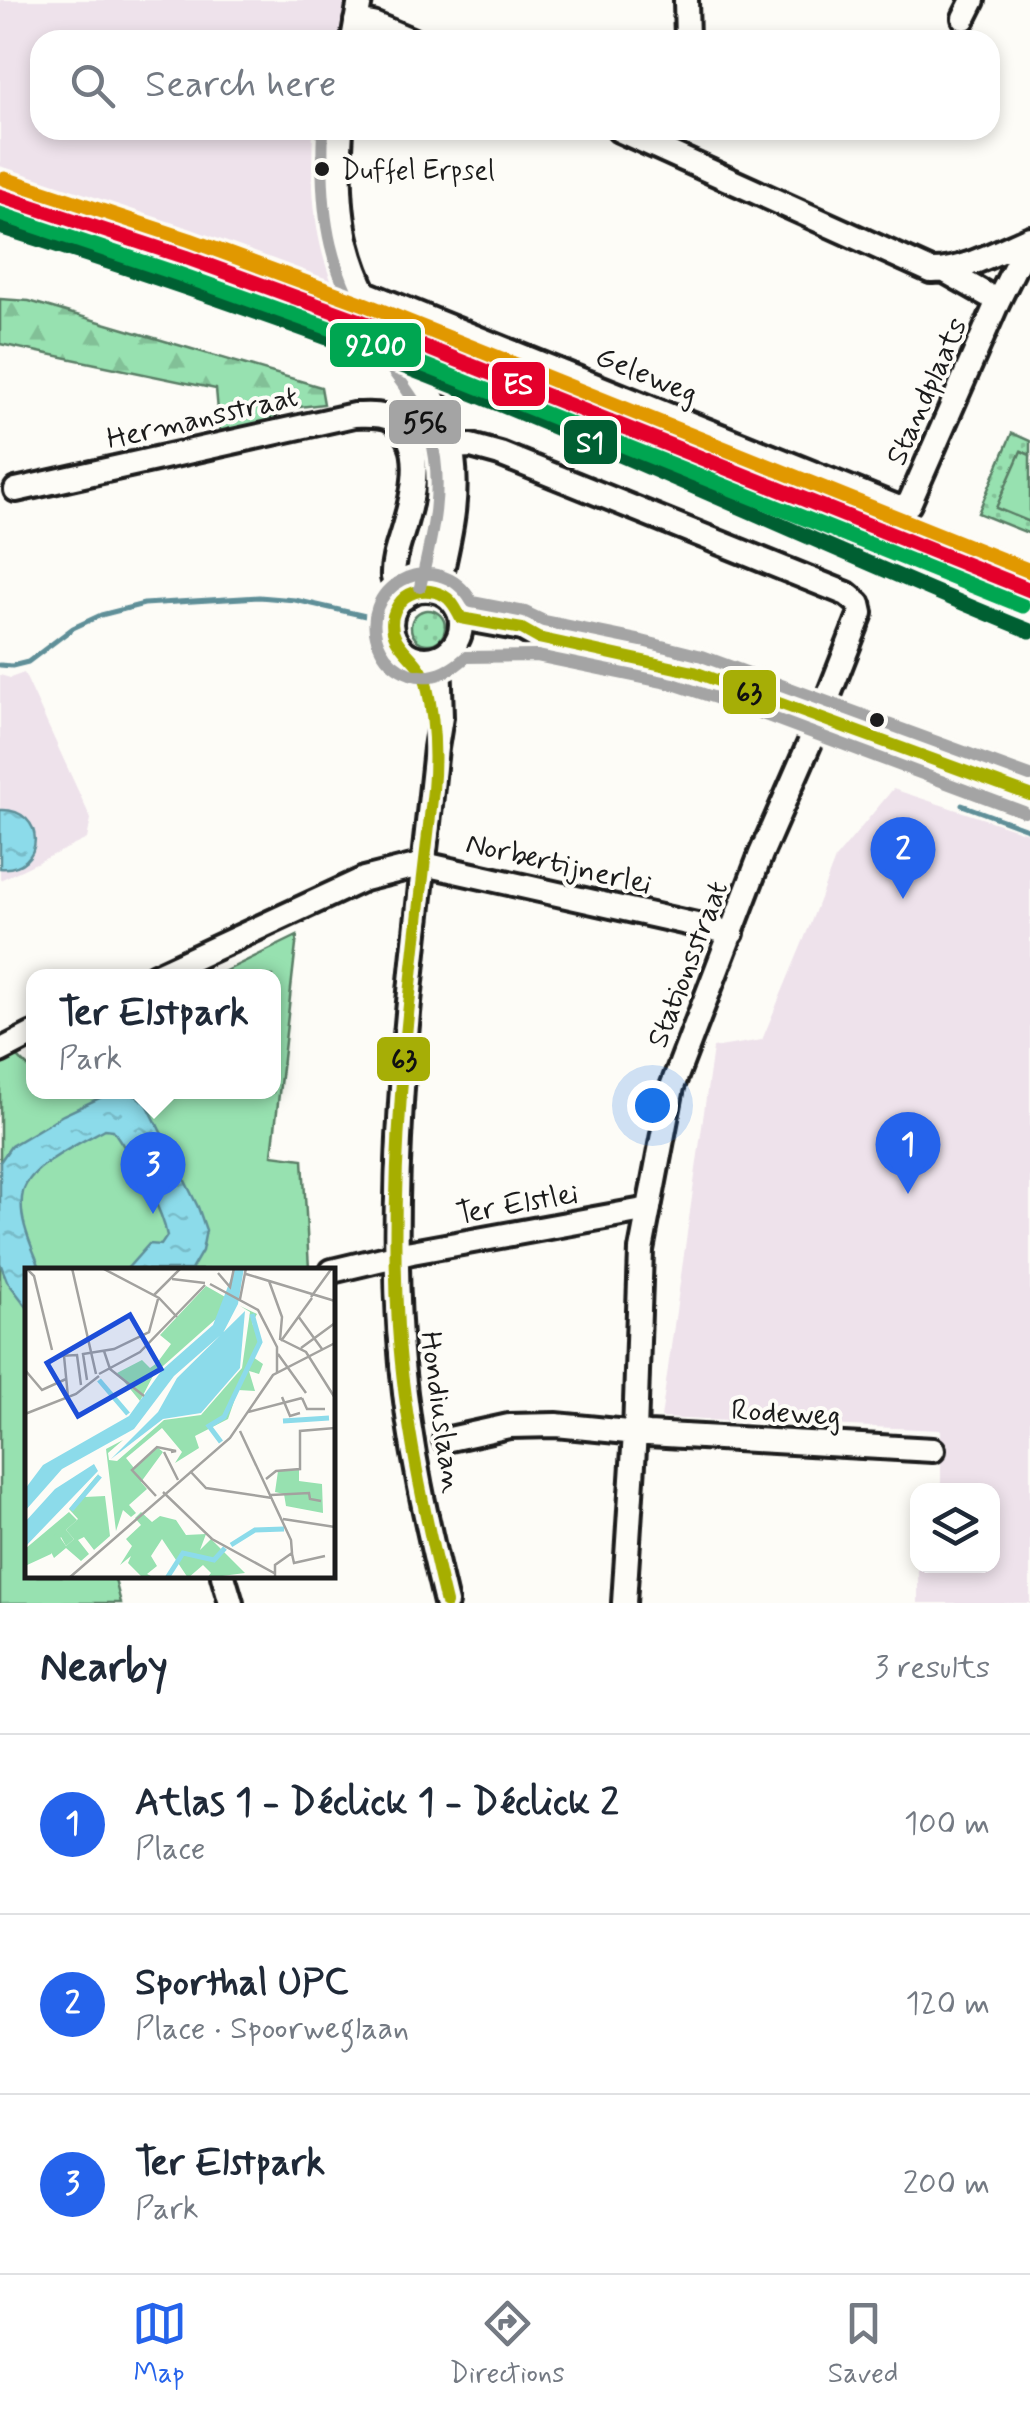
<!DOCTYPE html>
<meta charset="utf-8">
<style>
body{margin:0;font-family:Mynerve,sans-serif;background:#f2f2f3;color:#1f2937}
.controls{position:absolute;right:30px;bottom:30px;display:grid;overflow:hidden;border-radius:20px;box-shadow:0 5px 15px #0003}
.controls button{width:90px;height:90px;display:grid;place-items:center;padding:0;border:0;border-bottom:2px solid #e0e1e3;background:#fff;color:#1f2937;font:50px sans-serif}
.you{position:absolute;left:652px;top:1105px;width:35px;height:35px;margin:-25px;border:8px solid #fff;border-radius:50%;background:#1a73e8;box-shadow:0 0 0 15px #1a73e833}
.badge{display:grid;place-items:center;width:65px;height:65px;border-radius:50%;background:#2563eb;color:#fff;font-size:32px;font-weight:700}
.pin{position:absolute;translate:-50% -82px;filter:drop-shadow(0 2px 5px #0008)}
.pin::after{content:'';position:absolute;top:52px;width:35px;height:30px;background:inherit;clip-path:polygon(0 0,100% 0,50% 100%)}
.popup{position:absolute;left:26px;top:969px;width:255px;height:130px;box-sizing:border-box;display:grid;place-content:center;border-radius:20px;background:#fff;filter:drop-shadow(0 2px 8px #0005);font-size:32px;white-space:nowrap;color:#747a83}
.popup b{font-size:38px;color:#1f2937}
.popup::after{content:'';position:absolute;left:50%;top:100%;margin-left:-20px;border:20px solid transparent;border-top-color:#fff}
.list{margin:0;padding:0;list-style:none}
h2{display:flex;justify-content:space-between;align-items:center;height:130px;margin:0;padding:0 40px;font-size:42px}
h2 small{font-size:32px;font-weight:400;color:#747a83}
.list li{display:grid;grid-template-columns:65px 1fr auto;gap:30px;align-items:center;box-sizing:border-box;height:180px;padding:0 40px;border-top:2px solid #e0e1e3}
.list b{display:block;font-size:38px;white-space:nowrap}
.list p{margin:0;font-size:32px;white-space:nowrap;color:#747a83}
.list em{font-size:32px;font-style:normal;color:#747a83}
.icon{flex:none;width:55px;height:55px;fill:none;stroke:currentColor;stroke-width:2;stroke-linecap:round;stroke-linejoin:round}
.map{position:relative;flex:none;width:1030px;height:1603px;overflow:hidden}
.search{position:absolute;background:#fff;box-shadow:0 5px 15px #0003;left:30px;right:30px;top:30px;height:110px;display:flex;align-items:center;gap:25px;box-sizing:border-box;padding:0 35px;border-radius:30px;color:#747a83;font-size:38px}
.sheet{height:670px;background:#fff}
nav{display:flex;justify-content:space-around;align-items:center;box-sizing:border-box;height:140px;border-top:2px solid #e0e1e3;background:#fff;font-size:28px;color:#747a83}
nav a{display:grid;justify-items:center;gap:5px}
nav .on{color:#2563eb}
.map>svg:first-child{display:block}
.built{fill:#eee2eb}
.grass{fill:url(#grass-dots);stroke:#5a7e66;stroke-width:2.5}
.forest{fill:url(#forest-firs);stroke:#5a7e66;stroke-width:2.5}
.park{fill:#97e1b0;stroke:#5a7e66;stroke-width:2.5}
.water{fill:url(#water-ripples);stroke:#5f8f98;stroke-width:2.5}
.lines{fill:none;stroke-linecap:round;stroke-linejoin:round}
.stream{stroke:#5f8f98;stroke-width:5}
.minor-casing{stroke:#1c1c1c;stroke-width:30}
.minor{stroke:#fdfcf7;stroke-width:22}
.bus-1-casing{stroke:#fdfcf7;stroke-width:20}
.bus-2-casing{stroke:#fdfcf7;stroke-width:20}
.bus-1{stroke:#a6ae06;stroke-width:12}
.bus-2{stroke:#a4a4a4;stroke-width:12}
.rail-1-casing{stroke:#fdfcf7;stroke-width:22}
.rail-2-casing{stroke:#fdfcf7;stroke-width:22}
.rail-3-casing{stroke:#fdfcf7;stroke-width:22}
.rail-4-casing{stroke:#fdfcf7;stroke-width:22}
.rail-1{stroke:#e4002b;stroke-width:15}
.rail-2{stroke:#005f33;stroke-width:15}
.rail-3{stroke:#00a651;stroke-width:15}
.rail-4{stroke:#e19803;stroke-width:15}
.bus-dot{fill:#1c1c1c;stroke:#fdfcf7;stroke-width:4}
.labels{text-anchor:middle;stroke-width:8;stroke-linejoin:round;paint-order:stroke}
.bus-label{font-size:28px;fill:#1c1c1c;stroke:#fdfcf7;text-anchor:start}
.street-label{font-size:30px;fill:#1c1c1c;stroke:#fdfcf7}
.inset-river{fill:none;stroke:#8cdbea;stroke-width:5}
.inset-road{fill:none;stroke:#a3a29f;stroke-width:2.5}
.view{fill:#1d4ed8;fill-opacity:0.15;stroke:#1d4ed8;stroke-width:5}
.inset-edge{fill:none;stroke:#1c1c1c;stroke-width:5}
.line-badge{stroke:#fdfcf7;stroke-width:4}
.badge-label{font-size:28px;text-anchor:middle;font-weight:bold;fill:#fff}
.pale-badge-label{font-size:28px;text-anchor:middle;font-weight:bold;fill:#111}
</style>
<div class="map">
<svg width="1030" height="1603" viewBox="0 0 1030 1603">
<defs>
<pattern id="grass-dots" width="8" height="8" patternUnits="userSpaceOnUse" patternTransform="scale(2.5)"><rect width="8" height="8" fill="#97e1b0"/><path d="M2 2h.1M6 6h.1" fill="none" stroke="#82c097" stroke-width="1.8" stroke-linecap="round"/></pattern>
<pattern id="forest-firs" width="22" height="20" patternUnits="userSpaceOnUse" patternTransform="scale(2.5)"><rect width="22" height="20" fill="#97e1b0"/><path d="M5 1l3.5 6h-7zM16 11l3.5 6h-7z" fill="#82c097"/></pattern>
<pattern id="water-ripples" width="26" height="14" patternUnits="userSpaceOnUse" patternTransform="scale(2.5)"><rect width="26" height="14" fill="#8cdbea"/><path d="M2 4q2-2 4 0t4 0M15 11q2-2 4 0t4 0" fill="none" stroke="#78bbc8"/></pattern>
</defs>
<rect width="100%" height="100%" fill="#fdfcf7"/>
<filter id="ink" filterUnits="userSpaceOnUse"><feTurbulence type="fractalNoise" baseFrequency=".01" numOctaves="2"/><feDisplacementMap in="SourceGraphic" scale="20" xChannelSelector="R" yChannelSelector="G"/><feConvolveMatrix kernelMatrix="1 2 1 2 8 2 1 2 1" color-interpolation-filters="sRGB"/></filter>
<g filter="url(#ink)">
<path class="built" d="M0 0H348L341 40H40V130H327L323 156 335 286 0 166Z
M24 673 91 819 87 839 0 880V675L10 678Z
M893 789 1030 834V1603H918V1566H992V1490H941V1430L661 1418 713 1048 762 1040 809 927 835 859Z"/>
<path class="grass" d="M1012 433 1030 441V455L1022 451 997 507 1030 522V534L978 513Z
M411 627a17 17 0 1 1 34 0a17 17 0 1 1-34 0Z"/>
<path class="forest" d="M0 299 29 301 321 387 324 404 275 410 277 423 220 433 216 389 0 344Z"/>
<path class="park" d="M1021 451 1030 455V522L996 508Z
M297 936 272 1155 303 1159 309 1269 298 1270H28V1576H114L121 1603H0V1063L17 1056 28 1067 33 1065V1092H273V976H215Z"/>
<path class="water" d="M0 810C47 808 46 872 0 868Z
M110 1093 135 1095 147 1104 198 1207 206 1230 202 1251 191 1270H126L149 1244 161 1245 167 1236C161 1203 132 1158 113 1130L105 1129C82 1142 29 1166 23 1192 17 1217 32 1247 41 1270H28L27 1307 7 1281 0 1263V1162L11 1146 63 1115Z"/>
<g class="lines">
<path class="stream" d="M0 665 12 666 28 662 73 628 101 615 144 604 259 597 295 600 370 617
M962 805 1030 830"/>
<g class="minor-casing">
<path id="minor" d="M686 0 687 40
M964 18 973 0
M356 21 373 24 411 40
M353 40 360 0
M341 130C335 220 345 272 397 347 415 374 439 400 448 432 463 487 450 537 437 591
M619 130 931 271C962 272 1001 250 1030 238
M945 271 998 301
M363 292 899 508 909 504 998 301 1029 239
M452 447 471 446 500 454 847 594 859 604 861 613 814 733 761 854 672 1087 641 1250 635 1433 624 1603
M16 490 354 415C366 415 382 413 393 420 426 441 414 492 405 523 401 539 392 559 393 577 394 584 400 592 404 598
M391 624a35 35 0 1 1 70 0a35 35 0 1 1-70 0Z
M461 618 522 629 538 638 694 672 1030 795
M439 657 441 717 436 748C415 953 384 1158 402 1364 409 1445 427 1524 446 1603
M155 976 364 879 424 864 732 933
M0 1051 33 1034
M332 1271 412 1252 649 1209
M445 1440 509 1426 556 1425 648 1434 933 1450
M223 1576 231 1603"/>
</g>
<use href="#minor" class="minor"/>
<g class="bus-1-casing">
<path id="bus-1" d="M461 618 522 629 538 638 694 672 1030 795
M446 1603C424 1512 404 1420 398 1327 387 1148 413 968 433 790 436 756 434 716 426 682 420 656 386 646 393 616 395 609 399 602 405 597 414 591 424 589 435 592 449 595 455 606 461 618"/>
</g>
<g class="bus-2-casing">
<path id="bus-2" d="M323 130C319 219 329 274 378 350 396 377 421 403 430 435 445 485 432 537 420 587
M1024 812 746 708 673 684 537 656 466 657C450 672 432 681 410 674 397 669 387 661 381 649 350 588 438 542 472 602L525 612 544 621 642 641 702 656 1030 776"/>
</g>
<use href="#bus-1" class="bus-1"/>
<use href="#bus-2" class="bus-2"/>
<g class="rail-1-casing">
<path id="rail-1" d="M0 196 185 257 358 320 1030 590"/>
</g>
<g class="rail-2-casing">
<path id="rail-2" d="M0 227C164 279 327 334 486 399 669 473 847 557 1030 631"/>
</g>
<g class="rail-3-casing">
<path id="rail-3" d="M0 214 179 274 352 336 1023 606"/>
</g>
<g class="rail-4-casing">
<path id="rail-4" d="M5 179 190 240 364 304 1030 571"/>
</g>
<use href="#rail-1" class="rail-1"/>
<use href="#rail-2" class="rail-2"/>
<use href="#rail-3" class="rail-3"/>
<use href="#rail-4" class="rail-4"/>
</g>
</g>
<g class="bus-dot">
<circle cx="322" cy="169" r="9"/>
<circle cx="877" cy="720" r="9"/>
</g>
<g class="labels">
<g class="bus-label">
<text x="341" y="179">Duffel Erpsel</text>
</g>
<g class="street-label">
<text transform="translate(647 374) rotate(22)" y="10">Geleweg</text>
<text transform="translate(926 391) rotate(-66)" y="10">Standplaats</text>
<text transform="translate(202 417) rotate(-13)" y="10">Hermansstraat</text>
<text transform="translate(559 863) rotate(13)" y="10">Norbertijnerlei</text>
<text transform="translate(687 964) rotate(-69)" y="10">Stationsstraat</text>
<text transform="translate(517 1203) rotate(-10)" y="10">Ter Elstlei</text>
<text transform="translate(442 1412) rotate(82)" y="10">Hondiuslaan</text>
<text transform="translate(786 1412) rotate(3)" y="10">Rodeweg</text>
</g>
</g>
<g transform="translate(25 1268)">
<rect width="310" height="310" fill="#fdfcf7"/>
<path d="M44 244 52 252 41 262 49 271 41 278 36 269 26 286 0 298V281ZM116 244 127 254 135 248 151 252 161 267 181 266 175 282 186 271 220 305 182 310 186 305 178 297 163 310 137 271 126 288 132 298 122 306 130 310H118L103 295 106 288 95 297 107 278 101 271 116 257 110 250Z" fill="#97e1b0"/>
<path d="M215 38 232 46 227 55 236 74 228 89 238 96 234 106 224 103 230 123 213 122 203 151 170 168 174 180 150 195 157 184 137 160 101 190 109 200 132 179 138 184 116 214 122 221 104 237 111 245 106 249 98 242 91 263 81 181 98 172 83 185 84 192 92 193 139 152 176 147 217 100 225 44ZM74 205 60 229 80 228 85 268 69 282 59 269 53 272 64 286 56 293 41 280 29 290 21 274 32 265 41 278 49 271 41 262 53 251 44 241Z" fill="#97e1b0"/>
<path d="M181 18 202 30 192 50 129 106 115 133 92 105 117 92 125 100 132 95 146 76 135 67ZM274 202V213L297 216 298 245 261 238 259 226 250 224 253 203Z" fill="#97e1b0"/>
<path d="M210 0H219L213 36 198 65 149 108 109 161 37 201 0 243V221L18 197 104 148 137 102 188 57ZM220 43 215 100 176 145 138 151 86 191 133 144 152 110ZM69 196 73 203 0 279V254L30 221Z" fill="#8cdbea"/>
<path class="inset-river" d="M74 112 103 146M258 153 304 150M196 174 184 158 199 149 235 74 227 46M46 242 75 208M206 277 230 262 259 261M142 310 158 285 189 292 200 280"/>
<path class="inset-road" d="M1 0 9 8 27 82M47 0 71 106M77 0 134 30 152 49M193 5 205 19 209 0M221 6 310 33M147 11 180 15M244 13 257 49 255 72M185 16 233 42 252 79V104M129 27 156 0M286 29 307 0M215 31 221 0M273 48 297 81M257 72 281 84 310 130M256 73 287 30M276 80 310 55M79 83 85 101 119 128M253 86 281 125M34 88 52 87 56 117M39 88 43 129M0 102 17 122 41 111M74 106 115 84 180 17M62 112 58 86 89 81 124 64 133 31M257 129 265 148 275 145M277 130 282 141H300M223 144 277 130M0 146 51 126 74 108M215 163 266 272 267 285 250 297V310M139 184 153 212M165 203 181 220 247 230M241 211 251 203 275 201V163L310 160M138 224 187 271 249 305M246 227 284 225 285 231 296 233M131 228 107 202 132 179 151 183 146 184M258 251 310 259M267 286 269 295 300 288M44 310 205 170 248 107 310 75"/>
<path class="view" d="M105 47 136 101 53 148 22 95Z"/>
<rect width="310" height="310" class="inset-edge"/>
</g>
<g class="line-badge">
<rect x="328" y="321" width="95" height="48" rx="10" fill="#00a651"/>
<rect x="490" y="360" width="57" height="48" rx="10" fill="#e4002b"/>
<rect x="387" y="398" width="76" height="48" rx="10" fill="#a4a4a4"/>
<rect x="562" y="418" width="57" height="48" rx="10" fill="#005f33"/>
<rect x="721" y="668" width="57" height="48" rx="10" fill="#a6ae06"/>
<rect x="375" y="1035" width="57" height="48" rx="10" fill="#a6ae06"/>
</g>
<g class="badge-label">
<text x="376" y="355">9200</text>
<text x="518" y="394">ES</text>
<text x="590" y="452">S1</text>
</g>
<g class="pale-badge-label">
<text x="425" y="432">556</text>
<text x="749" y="702">63</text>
<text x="404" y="1069">63</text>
</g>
</svg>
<div class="controls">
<button><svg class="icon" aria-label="layers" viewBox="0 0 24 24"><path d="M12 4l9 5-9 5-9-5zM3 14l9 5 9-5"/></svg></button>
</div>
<div class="you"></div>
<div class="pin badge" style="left:908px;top:1194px">1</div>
<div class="pin badge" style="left:903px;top:899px">2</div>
<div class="pin badge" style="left:153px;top:1214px">3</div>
<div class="popup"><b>Ter Elstpark</b>Park</div>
<div class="search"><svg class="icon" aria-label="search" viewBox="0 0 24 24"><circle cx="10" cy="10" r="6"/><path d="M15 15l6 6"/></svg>Search here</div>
</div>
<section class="sheet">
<h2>Nearby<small>3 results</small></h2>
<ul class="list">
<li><span class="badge">1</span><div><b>Atlas 1 - Déclick 1 - Déclick 2</b><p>Place</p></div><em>100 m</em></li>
<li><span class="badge">2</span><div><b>Sporthal UPC</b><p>Place · Spoorweglaan</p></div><em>120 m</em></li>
<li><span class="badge">3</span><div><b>Ter Elstpark</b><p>Park</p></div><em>200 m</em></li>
</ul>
</section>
<nav>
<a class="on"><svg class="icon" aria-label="map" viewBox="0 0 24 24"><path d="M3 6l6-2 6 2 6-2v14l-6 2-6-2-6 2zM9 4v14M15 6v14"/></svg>Map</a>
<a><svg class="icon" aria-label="directions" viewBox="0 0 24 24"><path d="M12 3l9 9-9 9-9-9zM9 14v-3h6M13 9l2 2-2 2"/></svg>Directions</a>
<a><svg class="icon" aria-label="saved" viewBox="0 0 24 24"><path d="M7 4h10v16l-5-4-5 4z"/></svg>Saved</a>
</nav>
